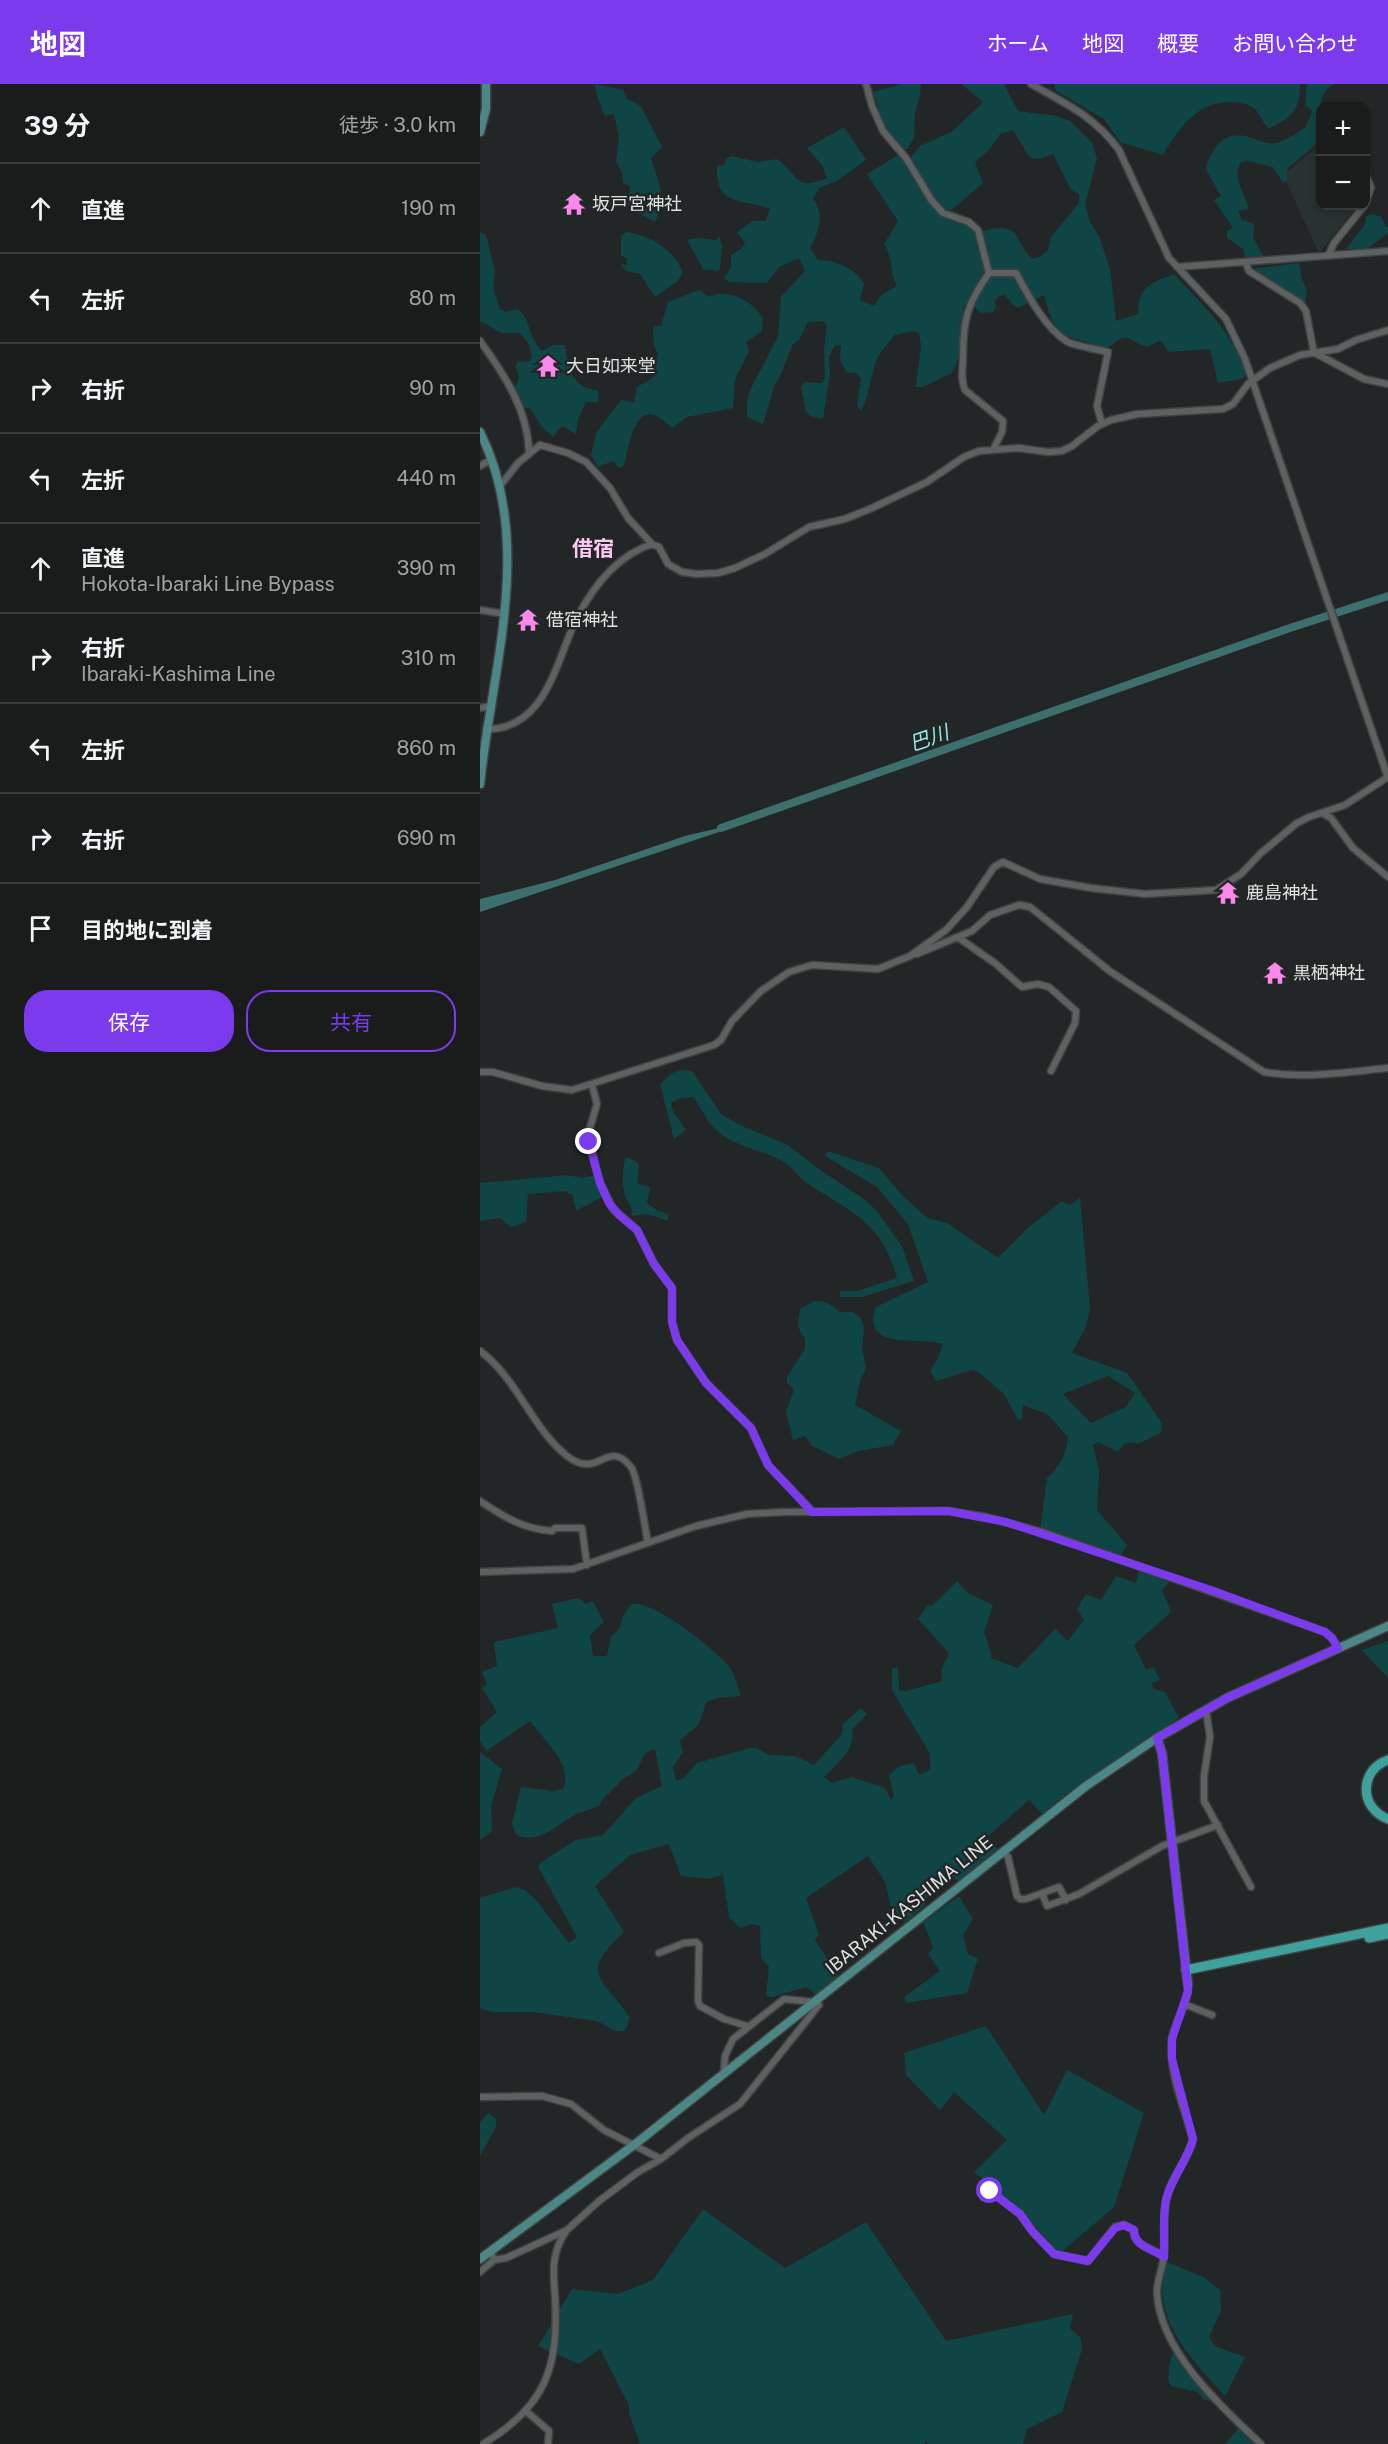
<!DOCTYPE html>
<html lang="ja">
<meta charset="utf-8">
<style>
body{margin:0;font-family:"Public Sans","Noto Sans JP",sans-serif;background:#232525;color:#f1f3f6}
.controls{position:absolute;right:18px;top:18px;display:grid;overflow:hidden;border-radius:12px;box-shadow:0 3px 9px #0003}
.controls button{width:54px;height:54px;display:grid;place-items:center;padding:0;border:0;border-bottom:2px solid #383a3b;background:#1a1c1c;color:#f1f3f6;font:30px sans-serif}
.stop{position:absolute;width:18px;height:18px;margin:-14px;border:4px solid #7c3aed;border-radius:50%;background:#fff}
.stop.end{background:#7c3aed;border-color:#fff;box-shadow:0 2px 6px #0008}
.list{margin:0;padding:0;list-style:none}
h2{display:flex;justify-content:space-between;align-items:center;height:78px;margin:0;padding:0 24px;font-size:26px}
h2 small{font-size:20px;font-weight:400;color:#9fa1a3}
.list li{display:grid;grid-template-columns:39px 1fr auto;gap:18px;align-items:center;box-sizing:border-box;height:90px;padding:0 24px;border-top:2px solid #383a3b}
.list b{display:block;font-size:22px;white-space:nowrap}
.list p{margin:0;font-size:20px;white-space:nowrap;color:#9fa1a3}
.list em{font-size:20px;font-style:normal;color:#9fa1a3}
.actions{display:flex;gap:12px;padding:18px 24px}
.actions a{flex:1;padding:14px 0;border:2px solid #7c3aed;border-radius:24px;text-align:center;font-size:21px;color:#7c3aed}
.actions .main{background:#7c3aed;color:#fff}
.icon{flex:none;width:33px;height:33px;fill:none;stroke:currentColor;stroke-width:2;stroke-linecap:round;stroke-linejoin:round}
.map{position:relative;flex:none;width:908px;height:2360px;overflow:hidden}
header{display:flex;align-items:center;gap:36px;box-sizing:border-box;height:84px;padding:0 30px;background:#7c3aed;color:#fff}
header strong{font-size:28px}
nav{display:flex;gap:33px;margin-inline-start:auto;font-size:21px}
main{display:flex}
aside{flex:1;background:#1a1c1c}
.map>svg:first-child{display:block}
.built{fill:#273231}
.green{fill:#0f4544;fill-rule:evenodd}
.water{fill:#3c706e}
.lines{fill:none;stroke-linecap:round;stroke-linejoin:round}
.river{stroke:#3c706e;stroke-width:8}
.minor-casing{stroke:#404242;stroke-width:9}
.major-casing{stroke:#404242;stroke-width:11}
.highway-casing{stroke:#404242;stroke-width:12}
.minor{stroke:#5e6161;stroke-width:6}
.major{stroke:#4b8786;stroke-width:8}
.highway{stroke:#3ea19e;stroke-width:9}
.route{stroke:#7c3aed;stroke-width:8}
.labels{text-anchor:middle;stroke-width:5;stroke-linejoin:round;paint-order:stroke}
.poi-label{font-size:18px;fill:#e0e2e2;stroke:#232626;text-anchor:start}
.street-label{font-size:18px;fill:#e0e2e2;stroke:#232626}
.water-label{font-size:20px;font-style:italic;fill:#91eae7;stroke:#232626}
.quarter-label{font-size:21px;font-weight:bold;fill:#fcc8f3;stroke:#232626}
</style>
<header>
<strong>地図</strong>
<nav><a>ホーム</a><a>地図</a><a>概要</a><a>お問い合わせ</a></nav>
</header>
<main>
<aside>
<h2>39 分<small>徒歩 · 3.0 km</small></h2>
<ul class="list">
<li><svg class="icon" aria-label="ahead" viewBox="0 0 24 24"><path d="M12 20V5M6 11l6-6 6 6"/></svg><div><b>直進</b></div><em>190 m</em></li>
<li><svg class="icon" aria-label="left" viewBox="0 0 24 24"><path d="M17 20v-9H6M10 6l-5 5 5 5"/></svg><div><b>左折</b></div><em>80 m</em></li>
<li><svg class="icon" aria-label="right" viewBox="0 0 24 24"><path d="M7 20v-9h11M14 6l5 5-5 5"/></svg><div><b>右折</b></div><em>90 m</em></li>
<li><svg class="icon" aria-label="left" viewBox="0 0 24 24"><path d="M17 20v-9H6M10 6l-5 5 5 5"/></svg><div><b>左折</b></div><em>440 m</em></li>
<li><svg class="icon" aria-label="ahead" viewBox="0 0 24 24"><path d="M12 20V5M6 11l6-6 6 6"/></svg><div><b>直進</b><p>Hokota-Ibaraki Line Bypass</p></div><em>390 m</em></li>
<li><svg class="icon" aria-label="right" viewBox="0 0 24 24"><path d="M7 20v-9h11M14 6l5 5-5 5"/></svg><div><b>右折</b><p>Ibaraki-Kashima Line</p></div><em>310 m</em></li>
<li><svg class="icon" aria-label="left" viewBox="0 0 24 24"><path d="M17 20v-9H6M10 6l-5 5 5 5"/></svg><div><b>左折</b></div><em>860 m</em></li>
<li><svg class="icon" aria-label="right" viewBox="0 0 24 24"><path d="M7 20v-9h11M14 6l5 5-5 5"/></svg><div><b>右折</b></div><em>690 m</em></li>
<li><svg class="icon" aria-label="arrive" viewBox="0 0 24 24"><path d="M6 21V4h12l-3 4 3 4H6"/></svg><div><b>目的地に到着</b></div></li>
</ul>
<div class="actions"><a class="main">保存</a><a>共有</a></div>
</aside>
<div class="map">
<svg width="908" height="2360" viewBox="0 0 908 2360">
<rect width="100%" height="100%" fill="#232626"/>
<path class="built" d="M840 61V122H877L839 169 803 91Z"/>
<path class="green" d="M115 0 143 6 147 15 161 22 182 63 171 74C179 100 187 112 175 138L143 120 149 112 150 102 143 99 142 89 136 77 139 53 134 30 125 32 117 12Z
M422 0H441L440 12 435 30 434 54 427 65H423L405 44 393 8Z
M481 0H524L538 27 577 32 590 37 612 59 617 74 605 121 610 138 619 152 630 185 636 237 658 230C659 202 669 200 694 190 726 225 750 244 766 290L762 295 738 299 730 265 688 268 681 256 667 263C646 257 650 245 628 264L585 252C572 242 568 226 564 211L539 224 533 221 525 211 519 212 515 217 516 223 513 228 500 229 496 224 484 221 478 275 472 289 443 303H436L441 262 439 249 433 247 414 251C410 260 400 266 397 275 390 291 390 311 381 327L377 322 381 295 377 289 366 288 360 276 361 262 355 261 349 272 350 290 343 335 331 332 326 328 321 303 325 298 341 299 345 294 344 267 347 241 342 237 328 238 319 256 313 260 301 290 294 303 283 340 267 333V318L270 306 298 253 301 213 325 187 319 174 299 183 287 199 249 198 244 194 251 183V171L262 164 265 159 257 148 273 137H286L290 125C263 114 235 124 237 82L244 81 246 75 252 72 277 78 297 75C319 90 313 108 347 94L342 81 327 64 364 43 386 76 357 97 339 104 333 115C345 131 339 147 330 164L338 176C355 176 376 184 384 200L380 216 394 222 401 211 417 202C408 186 415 178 404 160L418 137 387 90 423 68 430 75 440 62 473 47 503 18ZM533 46 550 74 559 75 573 70 591 106 599 110V119L571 153 568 166 561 172 552 175C532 154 542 137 502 147L495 142 468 129 503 99 495 78 509 66 520 50Z
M574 0H820C821 24 811 35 789 44 782 39 780 27 772 23 766 19 756 18 749 18 716 19 699 44 683 71L640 58 624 35 576 7Z
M827 0H855C834 8 841 39 840 57L807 85V97L803 99 793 83 768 77 761 78C751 93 764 107 768 122V125L758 127 762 136 774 140 773 153 783 172 766 174 763 165 747 154V147L753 144 734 116 741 112 726 85C731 64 745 45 769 53 779 56 786 61 796 59 807 56 817 49 826 43L832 27 825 21Z
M893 130 902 133 905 142 908 143V149L887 165H866L884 142 886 132Z
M0 148 6 151 15 187 13 204 20 225 25 228 38 225C49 233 50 256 62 267L74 261H85C89 283 91 305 118 306L119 318H106L99 332 96 350 82 342 73 353 62 343 50 324H43L32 305C40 299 41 291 35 283L38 277 48 278 52 274 49 261 40 249H22L0 237Z
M146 148C171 152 192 164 203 188L198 197 175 213 160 190 146 187 140 180 146 181 147 174 141 172V152Z
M240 152 242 162 240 185 238 187 223 185 207 156 217 154 236 156Z
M819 179 822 196 827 205 825 222 818 213 775 190 772 185Z
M219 206 229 213C247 203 274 217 283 235L282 247 266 258 269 267 255 296 253 324 207 333 192 344C187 340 182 334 176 332 153 322 148 367 144 382L139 384 133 377 118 383 111 371 116 349 141 316 154 319 157 303 171 295 175 290 174 279 178 271 174 262 173 242H181L188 218Z
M202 986 212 987 241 1030 262 1042 308 1061 339 1085 384 1115 396 1126 422 1162 434 1197 382 1213H361L359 1207H377L417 1194C402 1138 373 1129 328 1100 319 1094 314 1084 304 1078 283 1066 252 1063 234 1044 226 1036 221 1023 213 1013L201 1014 191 1019 193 1027 206 1046 194 1055 180 1000 192 989Z
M348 1067 399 1084 421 1110 447 1134 467 1139 518 1174 549 1143 582 1117 590 1121 600 1114 610 1225 605 1245 592 1269 647 1289 682 1339 681 1349 658 1360C647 1357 644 1358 638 1368L618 1358 613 1361 619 1386 617 1426 647 1461 639 1474 560 1446 567 1394C581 1381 586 1371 588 1353L567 1330 543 1321 542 1335 538 1336 524 1310 497 1287 492 1286 456 1297 450 1287 458 1274 463 1260C443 1253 409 1263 395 1245L393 1233 396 1223 448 1198 428 1140 397 1103 345 1072ZM628 1292 655 1309 646 1323 611 1339 583 1310Z
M146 1073 156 1077 159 1081 157 1100 170 1103 167 1119 178 1127 188 1130V1137L167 1130 152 1132C153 1122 146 1117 144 1108 142 1098 142 1082 146 1073Z
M87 1091 102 1094 116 1091 122 1113 96 1127 93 1111 85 1107 48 1110 46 1138 31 1143 20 1134 0 1137V1099Z
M334 1217C345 1217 351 1220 360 1228H372L380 1233 384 1243 382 1263 386 1284 380 1297 375 1321 421 1347 413 1361 378 1367 359 1375 332 1362 325 1352 313 1356 306 1328 314 1306 307 1298V1293L325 1265V1254C316 1244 318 1238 320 1225Z
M659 1485 691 1496 682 1506 691 1528 654 1561 666 1586 674 1583 680 1596 671 1599 674 1605 685 1608 699 1634 587 1710 562 1730 549 1716 507 1753 518 1766 478 1797 467 1788 452 1797 445 1821 425 1838 411 1823 405 1798 388 1772 326 1814 339 1850 335 1856 359 1893 337 1911 326 1903 292 1913 286 1912 289 1883 281 1874 280 1842 272 1840 260 1844 249 1833 243 1791 228 1795 201 1792 189 1760 150 1771 115 1802 144 1848C97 1892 123 1893 150 1934L145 1947H135L117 1937 52 1928H12L0 1924V1814L35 1803 45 1806 57 1817 89 1859 97 1853 58 1783 60 1779 96 1756 123 1751 156 1714 182 1702 175 1665 165 1669 156 1687 143 1695 123 1715 119 1722C112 1725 104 1727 96 1730 80 1739 55 1763 36 1750L32 1740 41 1703 73 1707 83 1705C94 1681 63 1655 50 1637L6 1667 0 1657V1643L17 1628 2 1604 7 1600 2 1588 17 1582 14 1558 78 1544 72 1520 98 1514 106 1520 113 1517 124 1538 110 1551 113 1572H127L131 1553 139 1545 143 1532 151 1520C173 1515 233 1564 248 1581 255 1589 257 1603 261 1612L238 1614 226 1618C218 1645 222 1638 200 1656L203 1668 193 1683 196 1696 203 1695 217 1679 270 1664H276L289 1671 315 1672 334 1681 362 1650 363 1640 381 1624 387 1630 372 1645C376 1666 357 1679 344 1693L351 1699 372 1693 405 1704 411 1716 414 1712 409 1691 420 1682 434 1679 439 1691 450 1686V1670L412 1606V1585L418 1583 419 1606 426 1607 462 1597 461 1586 469 1569 438 1535 448 1521 452 1522 477 1497 488 1509 513 1521 504 1548 511 1568V1574L538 1584 575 1545 588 1557 604 1536 597 1525 606 1510 621 1516 636 1492 656 1499Z
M908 1557V1594L882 1566Z
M0 1668 22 1685 11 1722 12 1747 0 1756Z
M479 1812 493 1835 483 1851 488 1870 498 1874 487 1909 427 1919 424 1913 460 1887 448 1870 453 1863 443 1838Z
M506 1942 564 2031 587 1986 664 2029 634 2123 579 2170 539 2124 494 2088 527 2056 474 2008 460 2026 426 1991 424 1969Z
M8 2029 16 2035V2043L0 2072V2038Z
M223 2125 305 2184 386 2138 466 2257 593 2230 590 2244 601 2254 602 2265 582 2328 547 2345 543 2360H448L446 2357 445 2360H160L149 2329V2321L120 2265 99 2280 58 2262 92 2205 138 2210 173 2196Z
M687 2178 725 2194 740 2206 741 2227 729 2253 735 2262 765 2273 745 2312C711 2275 668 2232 687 2178Z
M694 2264 735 2318 724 2316 718 2308 691 2302C685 2292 691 2276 694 2264Z
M759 2344 774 2360H745Z"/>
<path class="water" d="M260 739 239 748 0 828V815L75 796 205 752Z"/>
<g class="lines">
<path class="river" d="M241 744 807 545 908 512"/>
<g class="minor-casing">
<path id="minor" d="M386 0 392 22 403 47 426 74 452 117 463 129 489 138 498 146 509 189C487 220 483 236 483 273 483 284 480 295 485 306L523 337 522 348 514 364
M551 0C586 20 614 32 639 66L689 174 746 235 765 275 908 694
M886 119 891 103 887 94
M848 172 854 159 884 122
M766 179 769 187 820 219 826 227 834 269
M697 183 908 167
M509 189H536C549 213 564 242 586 257 594 262 617 265 628 268L617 322 622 340
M0 257C24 290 48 326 49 368
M835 269 884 295 908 300
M0 382 12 375
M20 402 38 379 60 361 88 369 106 378 130 404 148 434 172 460 179 463 188 480 202 488 217 490 238 489 255 484 285 470 329 443 365 435 392 424 447 398 484 373 499 367 538 364 568 368 582 367 592 362 618 342 631 336 658 330 743 325 753 320 768 300 790 284 820 271 858 265 876 256 908 246
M0 526 25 530
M0 624 10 622
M6 645C66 646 76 577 96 536 113 502 136 472 172 460
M844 730 851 734 873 764 908 793
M479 854 516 880 542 903 558 900 569 903 596 927 595 939 571 987
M437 870 492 847 510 831 539 821 550 823 631 888 784 988C825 995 867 988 908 984
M0 988H13L62 1002 92 1006 234 961 241 956 252 937 281 907 309 888 332 881 398 885 430 872 466 846 487 823 514 783 523 778 560 795 611 804 665 810 736 806 761 790 781 769 817 739 829 733 865 721 908 693
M112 1001 117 1020 109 1047V1058L120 1099 133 1125 157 1146 174 1180 192 1204V1238L197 1256 226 1299 271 1344 288 1381 332 1427
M0 1267C37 1294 51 1343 87 1372 119 1397 127 1353 151 1383 158 1392 165 1445 168 1459
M0 1417C24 1433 43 1445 72 1447L75 1444H102L107 1481
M0 1488 93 1485 216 1442 267 1430 304 1428 468 1427 506 1433 562 1448 845 1548 852 1554 858 1564
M726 1626 730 1653 724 1692V1717L771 1803
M523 1767 528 1773 537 1812 540 1815H546L579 1803 586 1816
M562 1809 567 1822 599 1810 682 1762 738 1741
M179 1869 204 1859 216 1858 219 1861 218 1917 220 1922 244 1935 267 1942
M708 1901C709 1920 695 1936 692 1955 688 1988 704 2023 713 2055 708 2077 690 2094 686 2117 683 2134 685 2151 684 2168 684 2182 677 2194 677 2208 679 2266 741 2323 781 2360
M704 1920 732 1931
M244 1989 245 1972 253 1955 304 1915 334 1918
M0 2013 62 2012 91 2020 124 2046 181 2075
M510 2107 540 2130 553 2148 574 2170 608 2177 635 2143 644 2141 654 2146C653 2162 673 2164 684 2173
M11 2168 14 2176 26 2174 87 2146 119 2117 158 2088 181 2075 208 2054 260 2020 339 1921 336 1916
M0 2188 14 2176
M46 2327 69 2347 68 2360
M3 2360C66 2322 79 2284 75 2212 73 2187 71 2168 87 2146"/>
</g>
<g class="major-casing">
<path id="major" d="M0 48 6 25V0
M0 348C55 458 12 584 0 700
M677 1654 682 1669 708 1901
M0 2175 154 2061 606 1702 677 1654 747 1614 908 1542"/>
</g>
<g class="highway-casing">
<path id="highway" d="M908 1676C879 1686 879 1724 908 1735
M889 1854 908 1850
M706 1886 908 1844"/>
</g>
<use href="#minor" class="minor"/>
<use href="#major" class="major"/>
<use href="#highway" class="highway"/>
</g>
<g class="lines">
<path class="route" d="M109 1058 120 1099 129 1119 139 1131 157 1146 174 1180 192 1204V1238L197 1256 226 1299 271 1344 288 1381 332 1428 468 1427 526 1438 731 1506 845 1548 852 1554 858 1564 747 1614 677 1654 682 1669 708 1907 692 1955V1975L713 2055C708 2076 691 2094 686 2116 682 2135 685 2154 684 2173 673 2165 653 2162 654 2146L644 2141 635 2144 608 2177 574 2170 553 2148 540 2130 510 2107"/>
</g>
<defs>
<g id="temple-bare" transform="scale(1.8)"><path d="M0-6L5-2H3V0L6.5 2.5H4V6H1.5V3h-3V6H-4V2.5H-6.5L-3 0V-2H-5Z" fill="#f888ea" stroke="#232626" stroke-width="2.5" paint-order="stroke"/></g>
</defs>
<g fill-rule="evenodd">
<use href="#temple-bare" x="94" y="120"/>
<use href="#temple-bare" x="68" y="282"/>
<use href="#temple-bare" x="48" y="536"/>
<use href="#temple-bare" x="748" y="809"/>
<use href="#temple-bare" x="795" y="889"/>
</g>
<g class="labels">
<g class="poi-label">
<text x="112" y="126">坂戸宮神社</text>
<text x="86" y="288">大日如来堂</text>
<text x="66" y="542">借宿神社</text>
<text x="766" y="815">鹿島神社</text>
<text x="813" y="895">黒栖神社</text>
</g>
<g class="street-label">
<text transform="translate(429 1821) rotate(-39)" y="6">IBARAKI-KASHIMA LINE</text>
</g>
<g class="water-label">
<text transform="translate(449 654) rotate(-19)" y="7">巴川</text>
</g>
<g class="quarter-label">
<text x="113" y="472">借宿</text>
</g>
</g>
</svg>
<div class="controls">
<button>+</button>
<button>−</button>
</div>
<div class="stop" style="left:510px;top:2107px"></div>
<div class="stop end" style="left:109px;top:1058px"></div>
</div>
</main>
